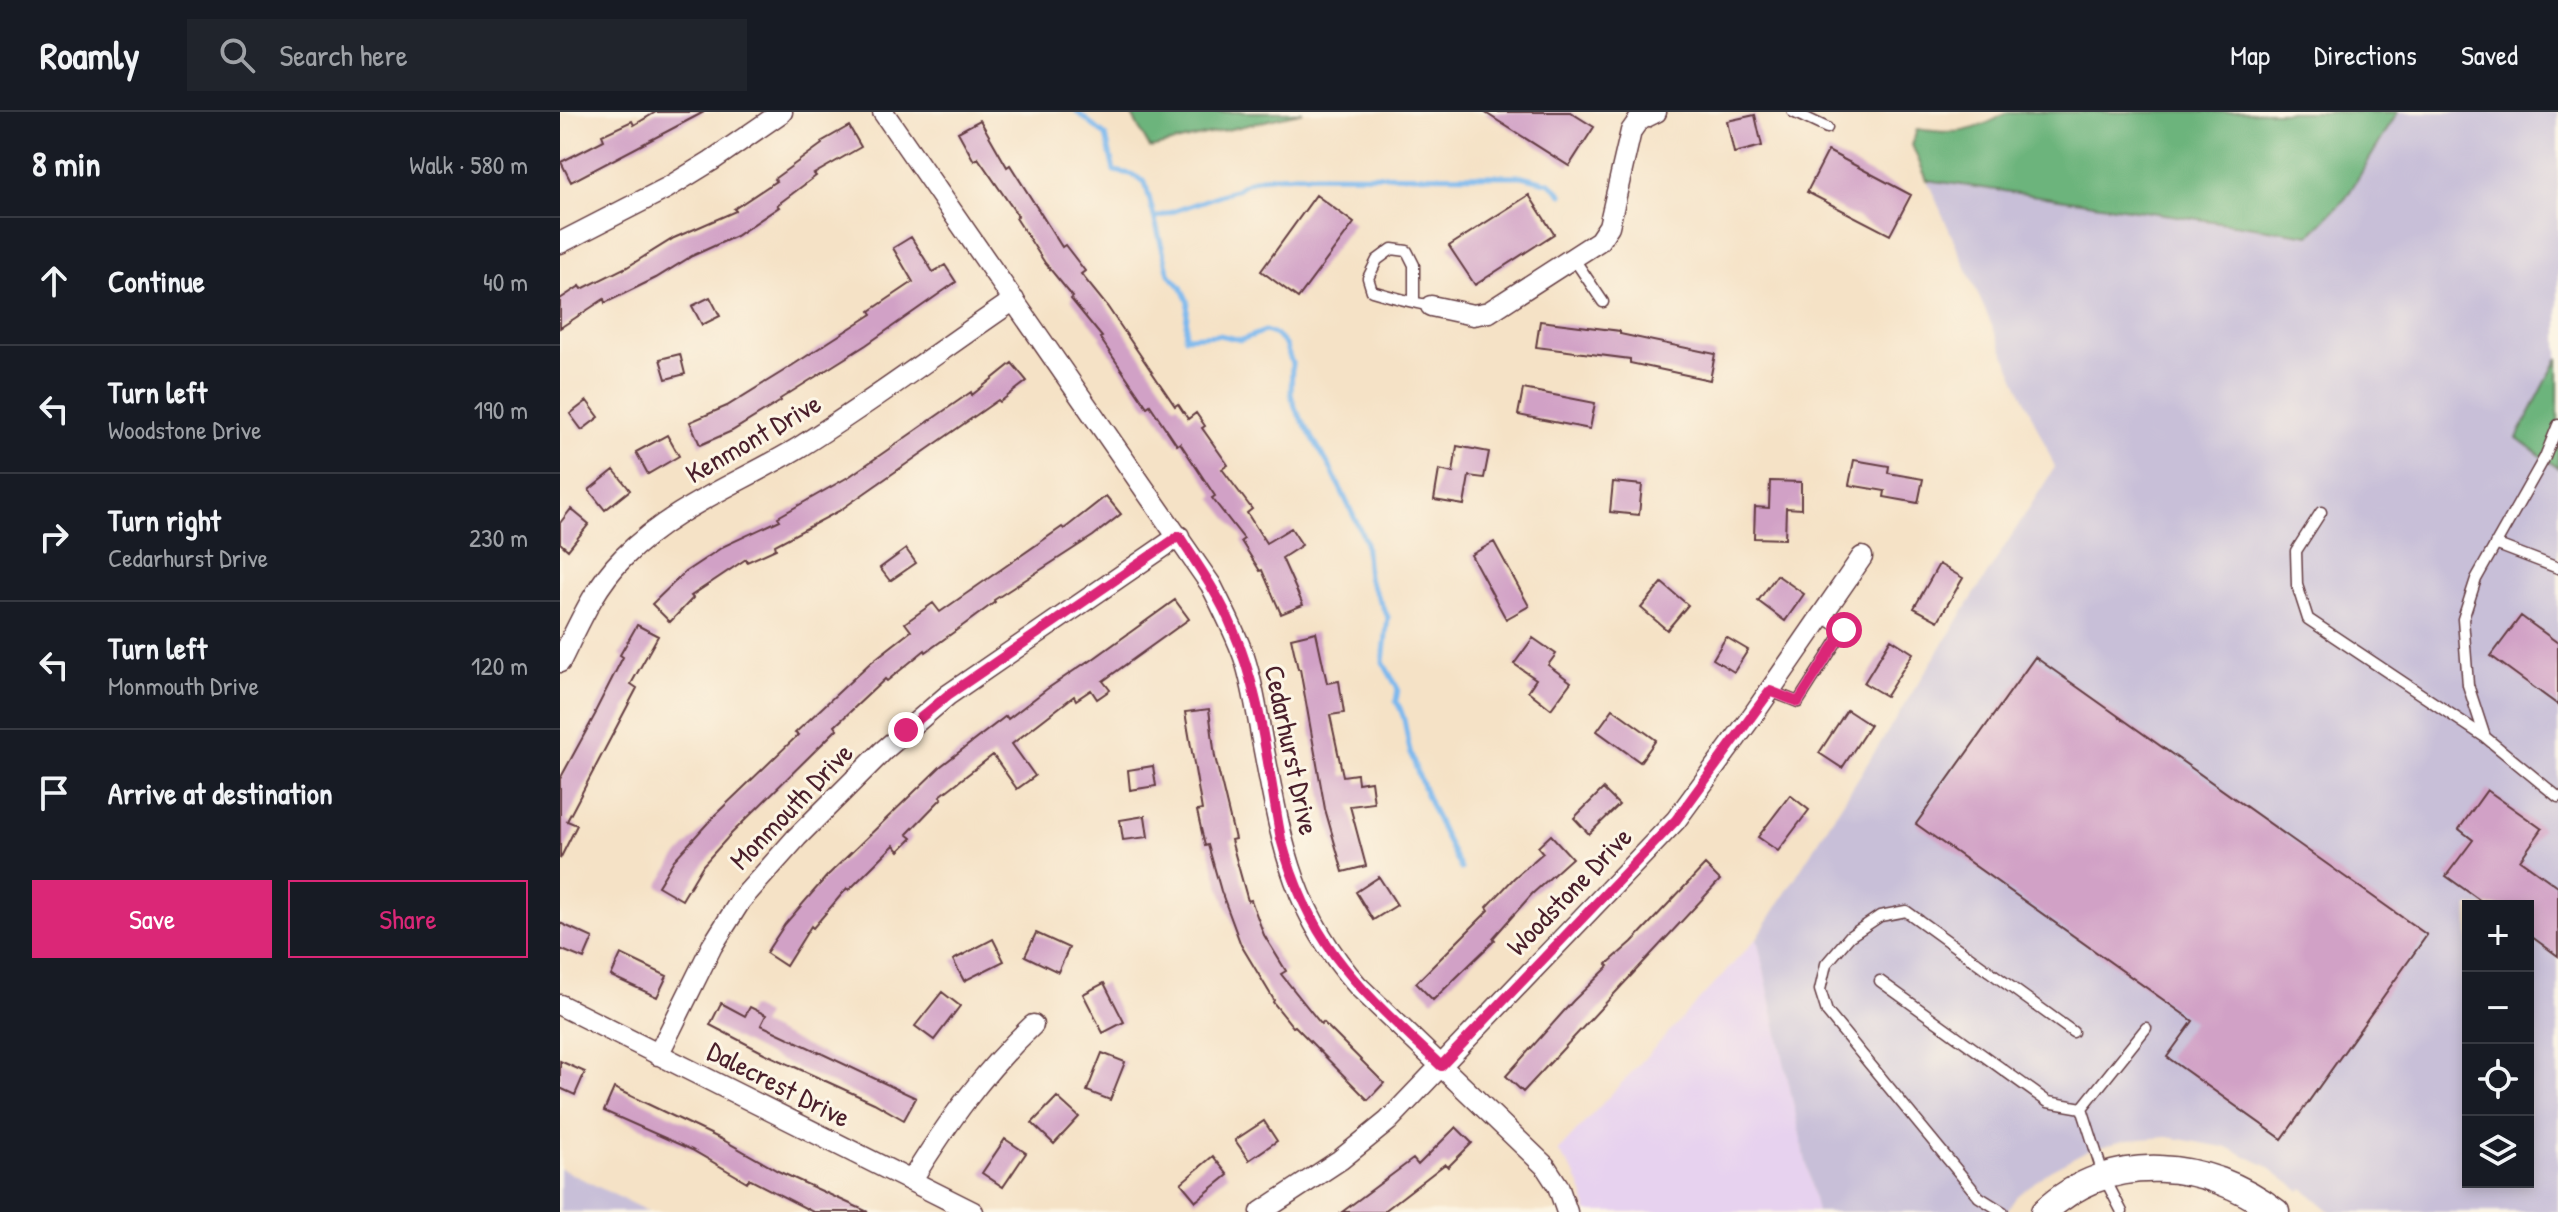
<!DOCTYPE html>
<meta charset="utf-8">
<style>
body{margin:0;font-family:"Patrick Hand",sans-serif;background:#20242c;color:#f1f3f6}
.controls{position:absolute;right:24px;bottom:24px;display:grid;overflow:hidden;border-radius:0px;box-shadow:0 4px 12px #0003}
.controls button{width:72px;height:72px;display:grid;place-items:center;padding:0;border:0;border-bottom:2px solid #363941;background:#171b24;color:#f1f3f6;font:40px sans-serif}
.stop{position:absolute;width:24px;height:24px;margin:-18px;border:6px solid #db2777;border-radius:50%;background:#fff}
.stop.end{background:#db2777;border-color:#fff;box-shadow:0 2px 8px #0008}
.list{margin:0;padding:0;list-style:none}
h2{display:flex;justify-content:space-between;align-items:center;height:104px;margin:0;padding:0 32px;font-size:34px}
h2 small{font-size:26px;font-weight:400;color:#9ea1a6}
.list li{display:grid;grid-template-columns:52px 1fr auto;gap:24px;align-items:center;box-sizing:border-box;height:128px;padding:0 32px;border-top:2px solid #363941}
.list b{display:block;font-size:30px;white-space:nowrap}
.list p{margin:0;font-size:26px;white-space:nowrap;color:#9ea1a6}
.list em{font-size:26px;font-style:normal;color:#9ea1a6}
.actions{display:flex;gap:16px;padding:24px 32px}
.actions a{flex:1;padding:18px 0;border:2px solid #db2777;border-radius:0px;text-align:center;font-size:28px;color:#db2777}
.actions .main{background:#db2777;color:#fff}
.icon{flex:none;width:44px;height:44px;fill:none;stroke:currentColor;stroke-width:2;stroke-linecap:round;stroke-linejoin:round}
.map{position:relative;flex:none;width:1998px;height:1100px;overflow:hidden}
header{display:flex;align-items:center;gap:48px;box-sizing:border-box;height:112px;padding:0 40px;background:#171b24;border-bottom:2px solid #363941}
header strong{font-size:38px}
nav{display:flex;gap:44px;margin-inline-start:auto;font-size:28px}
.search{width:560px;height:72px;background:#20242c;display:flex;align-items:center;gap:20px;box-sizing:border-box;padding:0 28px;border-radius:0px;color:#9ea1a6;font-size:30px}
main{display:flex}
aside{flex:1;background:#171b24}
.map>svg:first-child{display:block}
.built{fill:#e7d2ef}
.industrial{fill:#c8bfd8;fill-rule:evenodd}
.forest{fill:#6cb47b;stroke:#5b6a53;stroke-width:2}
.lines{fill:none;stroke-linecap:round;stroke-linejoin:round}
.stream{stroke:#7ab8ee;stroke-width:5}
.building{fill:#d1a1c6}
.service-casing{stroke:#643c42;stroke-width:13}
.minor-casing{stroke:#643c42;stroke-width:23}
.tertiary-casing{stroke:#643c42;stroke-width:29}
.service{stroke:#fff;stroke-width:10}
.minor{stroke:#fff;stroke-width:20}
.tertiary{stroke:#fff;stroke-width:26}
.route{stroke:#db2777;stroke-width:10}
.labels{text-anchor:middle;stroke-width:6;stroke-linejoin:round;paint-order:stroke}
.street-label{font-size:28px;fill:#4a1f2b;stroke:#fcf5e5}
</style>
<header>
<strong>Roamly</strong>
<div class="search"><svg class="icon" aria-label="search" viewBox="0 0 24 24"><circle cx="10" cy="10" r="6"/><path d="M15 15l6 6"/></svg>Search here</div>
<nav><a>Map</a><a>Directions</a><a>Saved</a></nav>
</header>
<main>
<aside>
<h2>8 min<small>Walk · 580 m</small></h2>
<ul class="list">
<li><svg class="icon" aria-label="ahead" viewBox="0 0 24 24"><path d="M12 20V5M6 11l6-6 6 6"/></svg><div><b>Continue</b></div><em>40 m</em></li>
<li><svg class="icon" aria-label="left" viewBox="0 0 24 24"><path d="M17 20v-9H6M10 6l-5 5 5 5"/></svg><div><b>Turn left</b><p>Woodstone Drive</p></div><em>190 m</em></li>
<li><svg class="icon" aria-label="right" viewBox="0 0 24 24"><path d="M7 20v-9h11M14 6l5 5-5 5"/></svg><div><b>Turn right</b><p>Cedarhurst Drive</p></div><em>230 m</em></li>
<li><svg class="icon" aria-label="left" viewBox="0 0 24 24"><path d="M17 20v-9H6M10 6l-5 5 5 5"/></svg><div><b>Turn left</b><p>Monmouth Drive</p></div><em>120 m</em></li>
<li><svg class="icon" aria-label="arrive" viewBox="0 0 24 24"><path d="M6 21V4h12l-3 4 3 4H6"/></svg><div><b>Arrive at destination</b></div></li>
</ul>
<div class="actions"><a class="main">Save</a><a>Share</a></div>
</aside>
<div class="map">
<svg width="1998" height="1100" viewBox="0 0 1998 1100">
<rect width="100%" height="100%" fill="#fcf5e5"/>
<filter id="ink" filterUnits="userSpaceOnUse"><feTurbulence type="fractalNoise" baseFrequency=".0125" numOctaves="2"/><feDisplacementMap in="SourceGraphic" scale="16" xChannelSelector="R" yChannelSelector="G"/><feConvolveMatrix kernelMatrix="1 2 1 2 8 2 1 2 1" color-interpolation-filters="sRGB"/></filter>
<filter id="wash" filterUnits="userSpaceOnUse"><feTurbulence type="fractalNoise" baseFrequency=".006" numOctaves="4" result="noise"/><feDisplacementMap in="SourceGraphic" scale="32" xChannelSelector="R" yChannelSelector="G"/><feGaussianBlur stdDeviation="1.8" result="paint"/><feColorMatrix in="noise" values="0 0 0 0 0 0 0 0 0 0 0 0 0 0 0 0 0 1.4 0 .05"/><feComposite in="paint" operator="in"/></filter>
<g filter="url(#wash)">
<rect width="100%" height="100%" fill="#f5e2c6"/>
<path class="built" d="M1197 826 1257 1100H1027L1025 1086 1016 1064 998 1039Z"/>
<path class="industrial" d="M1838 0H1998V246L1958 326 1998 356V1100H1771L1743 1076 1740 1079 1707 1054 1669 1036 1608 1025 1567 1028 1526 1039 1490 1058 1457 1084 1446 1100H1257L1197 826 1495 355 1367 68 1750 123 1786 86ZM1908 794H1968V1070H1908Z
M0 1056 89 1100H0Z"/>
<path class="forest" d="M570 0H743L590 36Z
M1448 0H1838L1786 86 1750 123 1367 68 1352 33 1357 17C1396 23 1414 21 1448 0Z
M1998 246V356L1957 326Z"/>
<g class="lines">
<path class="stream" d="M517 0 546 24 554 59 571 62 585 70 609 162 621 175 628 190 625 225 659 223 681 228 705 219 716 223 725 233 732 251 731 282 736 298 771 357 805 428 808 466 828 505 823 550 838 577 836 589C847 605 845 623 851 642 864 682 882 720 901 757
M595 106 677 77C694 63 714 65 735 63L962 64 990 71 1002 82"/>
</g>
<g id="blocks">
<path class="building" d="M96 0H144L11 70 1 50 44 28 42 23 72 9 74 13Z
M924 0H1010L1034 15 1009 54Z
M1195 3 1202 34 1174 41 1167 9Z
M420 8 447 55 450 53 502 135 505 133 525 159 521 162 547 194 615 294 618 292 628 307 636 301 645 314 642 316 668 353 662 357 692 397 687 401 706 431 731 416 742 433 722 446 743 493 721 502 702 458 700 459 681 429 684 427 652 386 655 384 620 331 617 333 590 293 587 295 540 226 542 225 511 187 513 185 485 151 456 106 458 104 418 46 414 49 398 20Z
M289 14 301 35 254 62 256 64 217 93 219 95 176 124 132 144 96 166 45 191 44 187 0 216V187L20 174 22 177 64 156V157L114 126 176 99 174 97 216 69 214 67 262 32 261 30Z
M1268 39 1351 83 1330 123 1247 80Z
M756 83 794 111 738 186 701 159Z
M969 83 994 122 915 173 889 134Z
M351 125 373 160 385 153 396 170 306 233 220 287 221 289 172 319 140 333 130 310 167 294 222 260 312 202 310 199 353 170 333 136Z
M150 185 160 204 142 213 132 194Z
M980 209 1060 219V222L1155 242 1150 268 1070 251V247L976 235Z
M120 242 125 262 106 267 100 247Z
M452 251 467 269 440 290 438 288 279 399 215 433 216 437 187 450 186 447 131 484 133 486 110 510 92 492 125 460 164 434 220 408 218 405 290 364 411 280 412 283Z
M963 277 1035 291 1030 317 958 303Z
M27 289 39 305 22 318 10 302Z
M107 323 119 344 88 362 76 340Z
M897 334 929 340 924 366 909 364 904 393 874 388 879 358 893 361Z
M1294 348 1329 354 1328 361 1363 367 1358 391 1324 385 1325 379 1289 373Z
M54 358 70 378 45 398 29 378Z
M1210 369 1241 370V397L1226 396 1225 427 1194 426 1195 395 1209 396Z
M1053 370 1082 373 1079 403 1050 400Z
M546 384 561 402 533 424 434 488 435 490 394 520 366 540 365 538 327 569 325 567 275 614 277 617 171 722 143 753 122 788 98 774 114 748 156 702 238 623 235 621 310 551 351 519 345 511 373 491 380 500 502 415 504 417Z
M11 397 29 412 8 438 0 431V411Z
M934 430 969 494 946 507 911 443Z
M346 437 356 451 330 469 320 456Z
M1379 452 1403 466 1378 509 1354 496Z
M1217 463 1244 482 1225 509 1198 489Z
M1102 471 1128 493 1107 518 1081 496Z
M615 488 629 507 543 569 550 578 537 587 531 578 516 588 514 584 452 632 475 664 457 677 433 643 380 684 382 686 347 722 352 726 339 739 334 733 289 778 287 776 253 816 251 814 226 854 206 841 225 812 267 764 381 654 446 604 448 607 487 577 528 549 529 550Z
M1961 504 1998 531V593L1931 544Z
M77 513 98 524 71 572 77 576 7 709 17 713 0 747V667L36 601 35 600 63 545 60 543Z
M756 520 767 571 779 569 784 601 770 603 783 664 797 662 798 671 811 669 814 691 790 694 806 754 783 760 765 697 740 557H738L731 526Z
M1166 525 1188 538 1174 560 1153 547Z
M973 526 996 542 988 553 1011 570 991 597 968 579 976 567 954 552Z
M1331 527 1353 541 1326 584 1304 571Z
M1475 545 1867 823 1722 1027 1607 945 1633 909 1356 712Z
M649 597 655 645 675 727 671 728 688 789 691 788 704 823 726 859 721 862 761 912 763 910 824 971 808 988 735 914 733 915 713 890 714 888 681 833 661 779 648 733 645 734 637 699 642 698 625 600Z
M1053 597 1096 628 1080 650 1037 619Z
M1287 598 1310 613 1282 656 1259 641Z
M593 654 596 674 570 678 568 658Z
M1043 677 1059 693 1029 722 1014 706Z
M1927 678 1982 717 1960 748 1998 775V844L1968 822V794H1928L1886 764 1913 728 1899 717Z
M1230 683 1249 698 1218 739 1198 725Z
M585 704 588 725 563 728 560 708Z
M991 723 1012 746 972 782 933 826 935 828 873 888 856 871 929 798 927 795 954 766 983 741 978 735Z
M1145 753 1160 768 963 980 946 964 1013 889 1049 854 1047 852 1072 830Z
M819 765 837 793 813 808 796 780Z
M0 811 33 826 24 847 0 837Z
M476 821 509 836 498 860 465 844Z
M433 827 444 849 404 869 393 848Z
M61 842 107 864 97 885 51 864Z
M544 871 564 910 543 921 523 882Z
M382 880 400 894 374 928 355 914Z
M161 891 185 904 190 895 206 903 201 913 356 986 344 1008 314 991 204 941 150 913Z
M542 941 565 950 550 988 527 979Z
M0 949 25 960 15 983 0 976Z
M54 976 163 1028 218 1059 308 1100H253L189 1067 187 1070 132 1038 44 999Z
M497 985 519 1005 494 1032 472 1011Z
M704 1009 717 1029 689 1048 675 1028Z
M896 1015 912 1031 888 1055 885 1052 823 1100H782L853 1047 858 1053Z
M445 1027 466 1041 443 1075 422 1061Z
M653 1044 668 1063 636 1089 621 1071Z"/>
</g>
</g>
<g filter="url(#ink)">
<use href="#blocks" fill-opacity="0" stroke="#643c42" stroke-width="2"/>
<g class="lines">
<g class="service-casing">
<path id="service" d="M1233 0 1267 16
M1014 147 1043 190
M854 190V153L847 139 832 137 817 148 808 166 812 179C832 185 851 190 871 194
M1998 313 1985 345 1916 467 1903 507 1908 573 1925 625 1998 685
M1761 400 1736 439 1737 473 1748 507 1925 625
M1935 432 1998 456
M1210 579 1238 590 1284 518 1261 504
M1320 869 1488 990 1522 996 1544 1065 1562 1100
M1522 996 1586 916
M1443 1100 1419 1085 1267 900 1260 878 1266 852 1290 824 1320 804 1346 799 1513 920"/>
</g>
<g class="minor-casing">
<path id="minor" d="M323 0 651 473C663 497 675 520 684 545 693 572 697 601 702 628 721 726 730 797 798 874L985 1054 998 1074 1007 1100
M0 131 107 76 151 49 222 0
M871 194 913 203 929 200 1039 129 1049 114 1071 19 1078 9 1096 0
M0 550C18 514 34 475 63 446 112 396 178 372 238 336 312 290 382 237 454 188
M0 893 413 1100
M98 943 152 834 181 788 237 725 323 639 388 583 619 424
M351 1069C388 1010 422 961 473 913
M701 1100 780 1048 828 1009 1116 708 1193 603 1302 445"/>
</g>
<g class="tertiary-casing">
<path id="tertiary" d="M1484 1100C1551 1037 1648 1048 1716 1100"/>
</g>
<use href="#service" class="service"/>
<use href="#minor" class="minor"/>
<use href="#tertiary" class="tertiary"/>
</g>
</g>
<g class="lines" filter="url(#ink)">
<path class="route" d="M346 618 388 583 619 424C638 454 659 483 672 515 701 581 708 657 721 727 750 837 803 879 881 954L1116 708 1210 579 1238 590 1284 518"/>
</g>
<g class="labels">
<g class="street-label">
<text transform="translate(193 326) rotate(-30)" y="10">Kenmont Drive</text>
<text transform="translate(732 638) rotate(78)" y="10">Cedarhurst Drive</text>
<text transform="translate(231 694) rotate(-46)" y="10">Monmouth Drive</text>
<text transform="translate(1009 779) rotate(-46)" y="10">Woodstone Drive</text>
<text transform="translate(219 972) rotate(27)" y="10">Dalecrest Drive</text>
</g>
</g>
</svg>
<div class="controls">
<button>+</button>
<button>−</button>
<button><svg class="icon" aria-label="locate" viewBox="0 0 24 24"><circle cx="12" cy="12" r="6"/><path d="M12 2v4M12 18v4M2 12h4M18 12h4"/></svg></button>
<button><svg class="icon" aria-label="layers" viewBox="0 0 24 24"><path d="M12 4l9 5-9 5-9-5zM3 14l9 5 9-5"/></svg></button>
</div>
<div class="stop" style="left:1284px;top:518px"></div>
<div class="stop end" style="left:346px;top:618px"></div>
</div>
</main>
